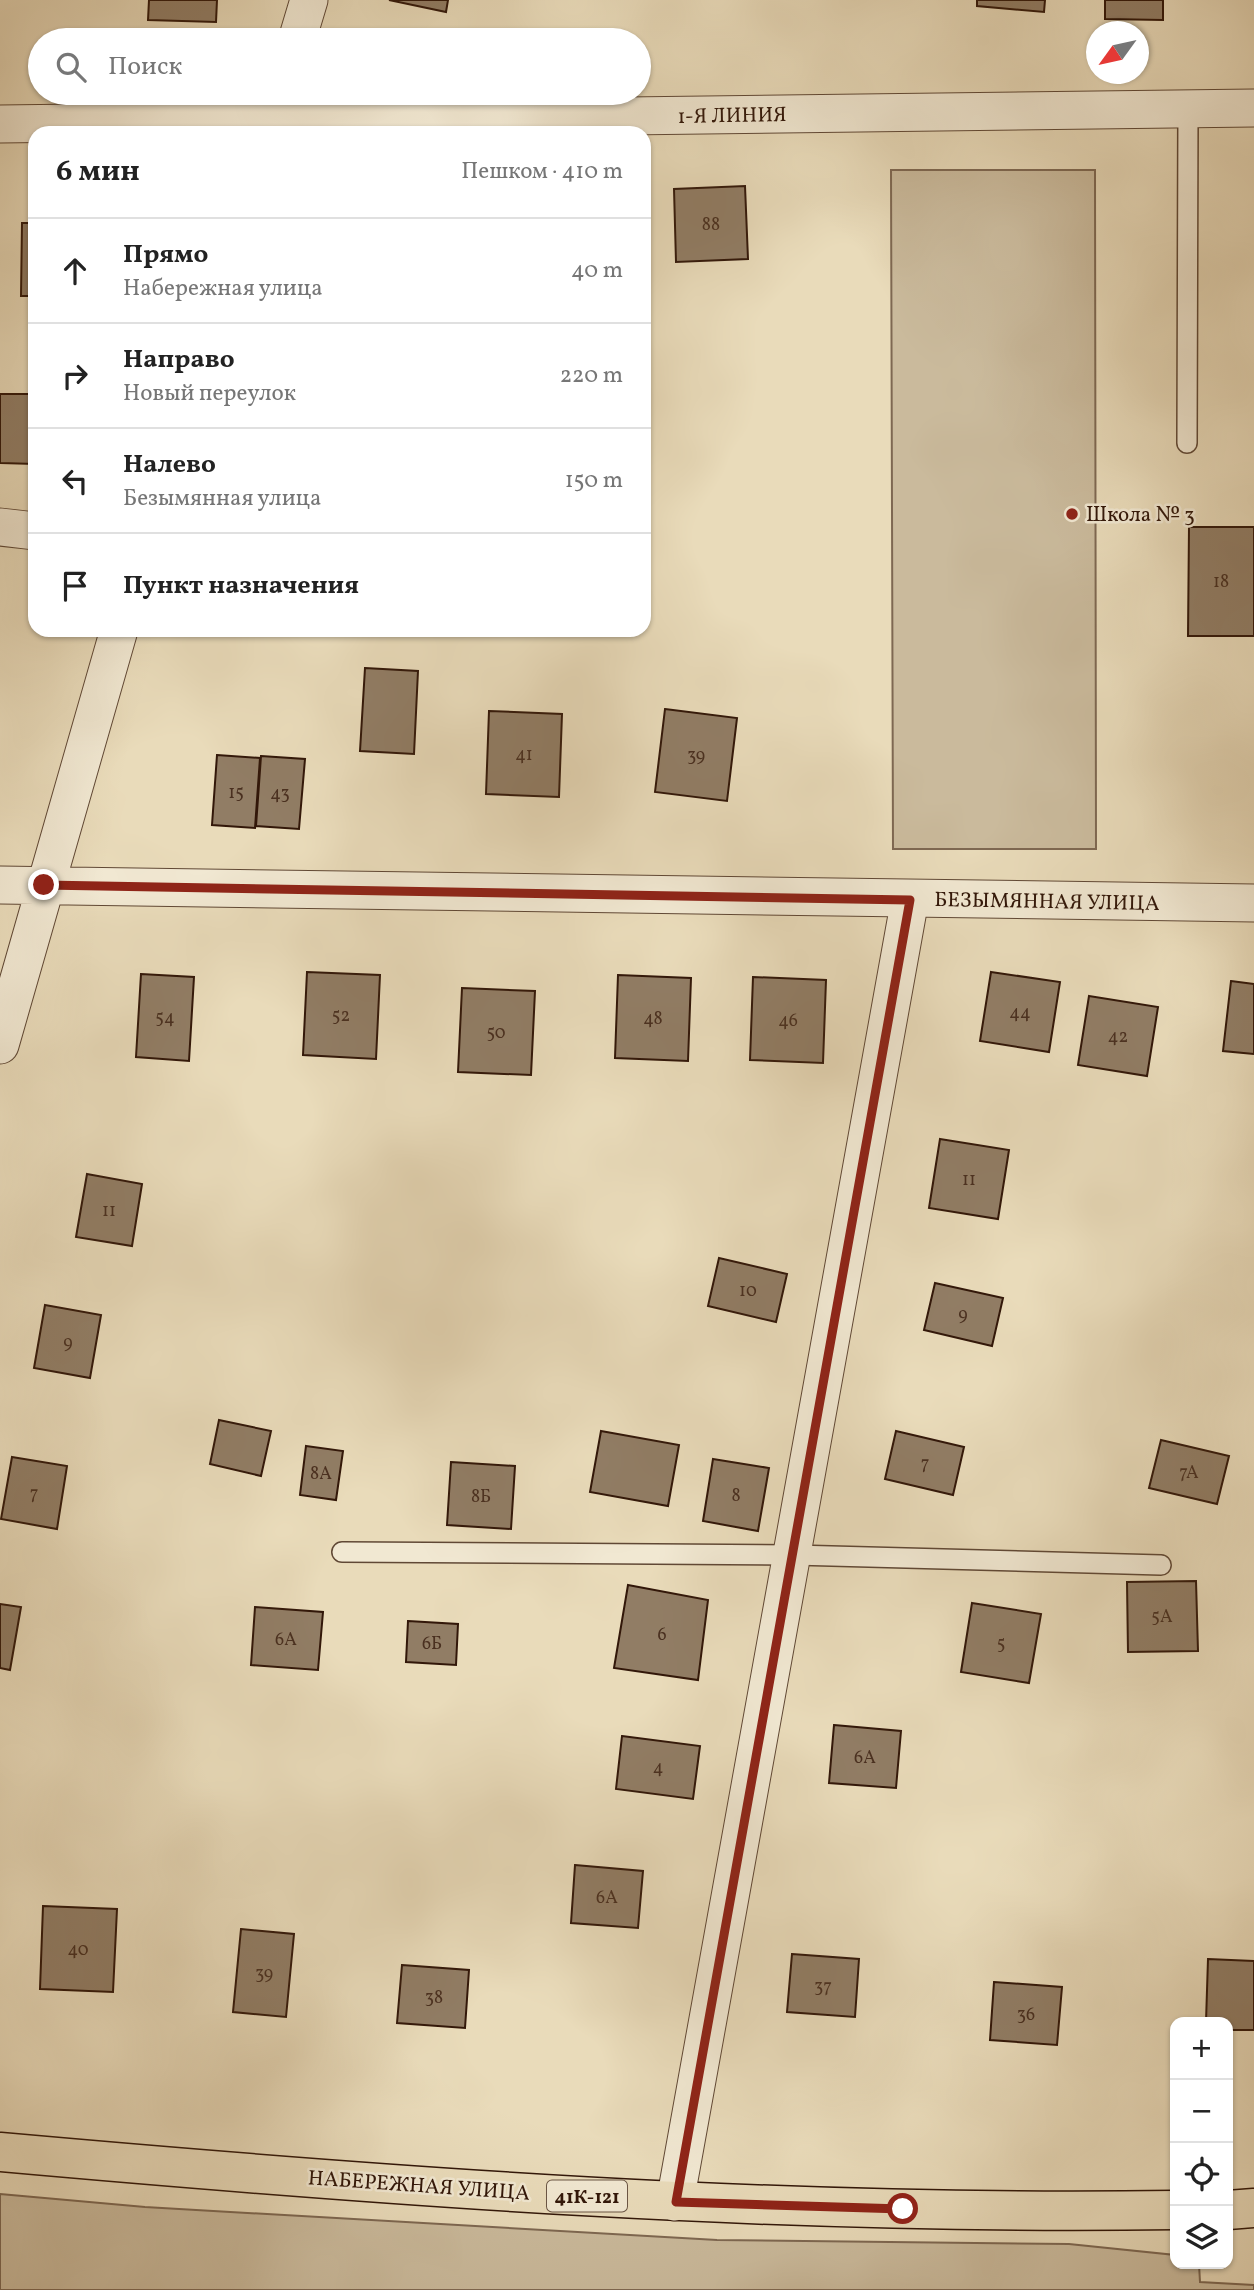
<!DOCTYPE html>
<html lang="ru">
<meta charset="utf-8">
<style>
body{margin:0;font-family:Vollkorn,serif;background:#f6f6f6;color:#222}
.controls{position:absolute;right:21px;bottom:21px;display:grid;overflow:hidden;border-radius:14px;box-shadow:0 2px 5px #0004}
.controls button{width:63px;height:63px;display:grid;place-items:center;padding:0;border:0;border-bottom:2px solid #e0e0e0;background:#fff;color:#222;font:35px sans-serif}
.compass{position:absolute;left:1086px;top:21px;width:63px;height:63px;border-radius:50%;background:#fff;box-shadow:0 2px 5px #0004;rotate:237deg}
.stop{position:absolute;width:21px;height:21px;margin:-16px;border:5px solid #8f2418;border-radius:50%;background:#fff}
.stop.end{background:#8f2418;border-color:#fff;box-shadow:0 2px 7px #0008}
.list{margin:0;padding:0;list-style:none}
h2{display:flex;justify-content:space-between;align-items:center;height:91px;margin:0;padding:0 28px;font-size:30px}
h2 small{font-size:23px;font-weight:400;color:#767676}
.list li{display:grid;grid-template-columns:46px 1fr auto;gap:21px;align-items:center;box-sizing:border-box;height:105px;padding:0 28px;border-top:2px solid #e0e0e0}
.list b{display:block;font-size:26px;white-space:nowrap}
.list p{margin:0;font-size:23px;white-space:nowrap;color:#767676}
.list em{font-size:23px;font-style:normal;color:#767676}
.icon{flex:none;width:38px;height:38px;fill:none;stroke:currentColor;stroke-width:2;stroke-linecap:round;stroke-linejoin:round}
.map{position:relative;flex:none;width:1254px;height:2290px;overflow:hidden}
.search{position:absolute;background:#fff;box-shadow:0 2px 5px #0004;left:28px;top:28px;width:623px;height:77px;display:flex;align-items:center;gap:18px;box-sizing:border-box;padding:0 24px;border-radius:38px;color:#767676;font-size:26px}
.panel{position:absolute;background:#fff;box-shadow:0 2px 5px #0004;left:28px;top:126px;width:623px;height:511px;border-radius:21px}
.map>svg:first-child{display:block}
.green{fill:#caba9c;stroke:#7e6852;stroke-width:2}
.building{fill:#917d65;stroke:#321709;stroke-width:2}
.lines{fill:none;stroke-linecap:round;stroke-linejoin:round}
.lane-casing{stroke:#604835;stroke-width:22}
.street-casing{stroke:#604835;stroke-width:39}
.primary-casing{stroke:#321709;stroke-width:41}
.lane{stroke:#f1e8d2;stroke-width:19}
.street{stroke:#f1e8d2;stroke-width:37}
.primary{stroke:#e9dbba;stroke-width:38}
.route{stroke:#8f2418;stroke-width:9}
.poi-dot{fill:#8f2418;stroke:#f1e8d2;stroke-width:2.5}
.labels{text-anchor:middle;stroke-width:5;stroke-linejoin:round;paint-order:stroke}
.number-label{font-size:18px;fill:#4a3020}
.shield{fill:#f1e8d2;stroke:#6b5645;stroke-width:2}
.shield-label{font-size:19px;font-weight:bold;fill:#321709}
.street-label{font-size:21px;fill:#321709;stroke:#f1e8d2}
.poi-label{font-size:21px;fill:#321709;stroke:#f1e8d2;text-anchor:start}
</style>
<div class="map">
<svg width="1254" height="2290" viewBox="0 0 1254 2290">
<rect width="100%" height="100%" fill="#e9dbba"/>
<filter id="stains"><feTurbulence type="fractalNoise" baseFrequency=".00286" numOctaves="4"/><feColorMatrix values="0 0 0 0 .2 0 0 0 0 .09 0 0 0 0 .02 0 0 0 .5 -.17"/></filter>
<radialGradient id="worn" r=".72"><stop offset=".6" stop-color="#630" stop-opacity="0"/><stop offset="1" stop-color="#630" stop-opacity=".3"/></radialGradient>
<path class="green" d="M891 170H1095L1096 849H893Z
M0 2194 145 2207 717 2240 1069 2244 1175 2255V2264H1199L1200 2282 1254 2285V2290H0Z"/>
<path class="building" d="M149 0H217L216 22 148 20Z
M389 0H448L446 12Z
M977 0H1045L1044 12 977 6Z
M1105 0H1163V20L1105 19Z
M745 186 748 259 676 262 674 189Z
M22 223H35V296H21Z
M0 394H35V464L0 463Z
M1189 527H1254V636H1188Z
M365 668 418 671 414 754 360 751Z
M665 709 737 718 727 801 655 792Z
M489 711 562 714 559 797 486 794Z
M217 755 260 758 255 828 212 825Z
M261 756 305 759 299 829 256 826Z
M307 972 380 975 376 1059 303 1055Z
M991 972 1060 982 1049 1052 980 1041Z
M141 974 194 977 189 1061 136 1057Z
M618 975 691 978 688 1061 615 1058Z
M753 977 826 980 823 1063 750 1060Z
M1231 981 1254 984V1054L1223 1051Z
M462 988 535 991 531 1075 458 1072Z
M1089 996 1158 1007 1147 1076 1078 1065Z
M940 1139 1009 1150 998 1219 929 1208Z
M87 1174 142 1184 132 1246 76 1237Z
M719 1258 787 1274 776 1322 708 1306Z
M935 1283 1003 1298 992 1346 924 1330Z
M45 1305 101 1315 90 1378 34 1368Z
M219 1420 271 1431 261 1476 210 1464Z
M601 1431 679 1445 668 1506 590 1492Z
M896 1431 964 1447 953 1495 885 1479Z
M1161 1440 1229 1456 1217 1504 1149 1488Z
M306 1446 343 1451 336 1500 300 1495Z
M12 1457 67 1466 57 1529 1 1519Z
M713 1459 769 1468 758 1531 703 1521Z
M451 1462 515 1466 511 1529 447 1525Z
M1196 1581 1198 1651 1128 1652 1127 1582Z
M628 1585 708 1600 698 1680 614 1668Z
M972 1603 1041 1614 1029 1683 961 1672Z
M0 1604 21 1607 10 1670 0 1668Z
M255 1607 323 1612 318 1670 251 1665Z
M408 1621 458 1624 456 1665 406 1662Z
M834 1725 901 1731 896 1788 829 1783Z
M622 1736 700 1746 693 1799 616 1789Z
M575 1865 643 1871 638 1928 571 1923Z
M43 1906 117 1909 113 1992 40 1989Z
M241 1929 294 1934 286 2017 233 2012Z
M792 1954 859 1959 855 2017 787 2012Z
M1208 1959 1254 1961V2030H1228V2022H1206Z
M402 1965 469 1970 465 2028 397 2023Z
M994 1982 1062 1987 1057 2045 990 2040Z"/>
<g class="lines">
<g class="lane-casing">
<path id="lane" d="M1187 443 1188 109
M342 1552 794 1555 1161 1565"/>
</g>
<g class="street-casing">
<path id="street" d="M297 40 309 0
M0 124 1254 108
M0 527 35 531
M0 885 1254 903
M0 1045 119 630
M675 2202 910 899"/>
</g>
<g class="primary-casing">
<path id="primary" d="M0 2152C391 2187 783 2216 1175 2210
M1228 2210 1254 2208"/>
</g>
<use href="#lane" class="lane"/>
<use href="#street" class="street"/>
<use href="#primary" class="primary"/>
</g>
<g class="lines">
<path class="route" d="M44 885 910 900 676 2202 903 2209"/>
</g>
<circle class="poi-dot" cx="1072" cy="514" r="7"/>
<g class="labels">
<g class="number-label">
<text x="711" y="230">88</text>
<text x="1221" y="587">18</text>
<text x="524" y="760">41</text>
<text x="696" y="761">39</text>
<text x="236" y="798">15</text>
<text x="280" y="799">43</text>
<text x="1020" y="1018">44</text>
<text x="341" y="1021">52</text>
<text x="165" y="1023">54</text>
<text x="653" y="1024">48</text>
<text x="788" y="1026">46</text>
<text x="496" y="1038">50</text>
<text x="1118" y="1042">42</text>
<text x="969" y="1185">11</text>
<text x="109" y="1216">11</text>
<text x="748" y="1296">10</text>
<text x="963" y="1320">9</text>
<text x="68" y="1348">9</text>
<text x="925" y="1469">7</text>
<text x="1189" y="1478">7А</text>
<text x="321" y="1479">8А</text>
<text x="34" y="1499">7</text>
<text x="736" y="1501">8</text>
<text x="481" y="1502">8Б</text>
<text x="1162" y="1622">5А</text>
<text x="662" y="1640">6</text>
<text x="286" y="1645">6А</text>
<text x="432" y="1649">6Б</text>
<text x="1001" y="1649">5</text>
<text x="865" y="1763">6А</text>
<text x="658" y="1773">4</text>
<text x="607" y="1903">6А</text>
<text x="78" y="1955">40</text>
<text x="264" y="1979">39</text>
<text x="823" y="1992">37</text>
<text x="434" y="2003">38</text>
<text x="1026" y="2020">36</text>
</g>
<rect class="shield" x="547" y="2180.5" width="80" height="31" rx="5"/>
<g class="shield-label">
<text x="587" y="2203">41К-121</text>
</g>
<g class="street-label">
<text transform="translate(732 115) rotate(-1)" y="7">1-Я ЛИНИЯ</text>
<text transform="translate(1047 901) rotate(1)" y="7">БЕЗЫМЯННАЯ УЛИЦА</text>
<text transform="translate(419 2185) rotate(4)" y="7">НАБЕРЕЖНАЯ УЛИЦА</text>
</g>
<g class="poi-label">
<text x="1086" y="521">Школа № 3</text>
</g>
</g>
<rect width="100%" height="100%" filter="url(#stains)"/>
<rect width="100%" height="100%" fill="url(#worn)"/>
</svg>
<div class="controls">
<button>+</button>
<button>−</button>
<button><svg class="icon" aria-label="locate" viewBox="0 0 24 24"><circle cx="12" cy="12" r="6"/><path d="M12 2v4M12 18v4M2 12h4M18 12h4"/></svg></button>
<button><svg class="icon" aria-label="layers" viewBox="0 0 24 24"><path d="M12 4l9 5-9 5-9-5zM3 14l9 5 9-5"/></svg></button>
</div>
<svg class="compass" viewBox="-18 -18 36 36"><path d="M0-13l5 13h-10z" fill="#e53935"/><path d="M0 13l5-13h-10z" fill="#767676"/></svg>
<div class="stop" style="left:903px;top:2209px"></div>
<div class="stop end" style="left:44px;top:885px"></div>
<div class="search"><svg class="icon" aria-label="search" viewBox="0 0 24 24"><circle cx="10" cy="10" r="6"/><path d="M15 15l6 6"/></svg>Поиск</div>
<section class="panel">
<h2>6 мин<small>Пешком · 410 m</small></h2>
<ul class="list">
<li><svg class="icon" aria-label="ahead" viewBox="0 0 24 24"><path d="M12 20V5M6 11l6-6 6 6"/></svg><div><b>Прямо</b><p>Набережная улица</p></div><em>40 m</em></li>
<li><svg class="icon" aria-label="right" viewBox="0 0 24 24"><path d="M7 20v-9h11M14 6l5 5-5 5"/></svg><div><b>Направо</b><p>Новый переулок</p></div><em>220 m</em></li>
<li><svg class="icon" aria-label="left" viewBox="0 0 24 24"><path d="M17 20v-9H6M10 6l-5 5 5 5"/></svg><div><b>Налево</b><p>Безымянная улица</p></div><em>150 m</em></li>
<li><svg class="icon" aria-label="arrive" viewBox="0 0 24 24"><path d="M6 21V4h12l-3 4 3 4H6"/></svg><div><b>Пункт назначения</b></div></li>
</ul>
</section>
</div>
